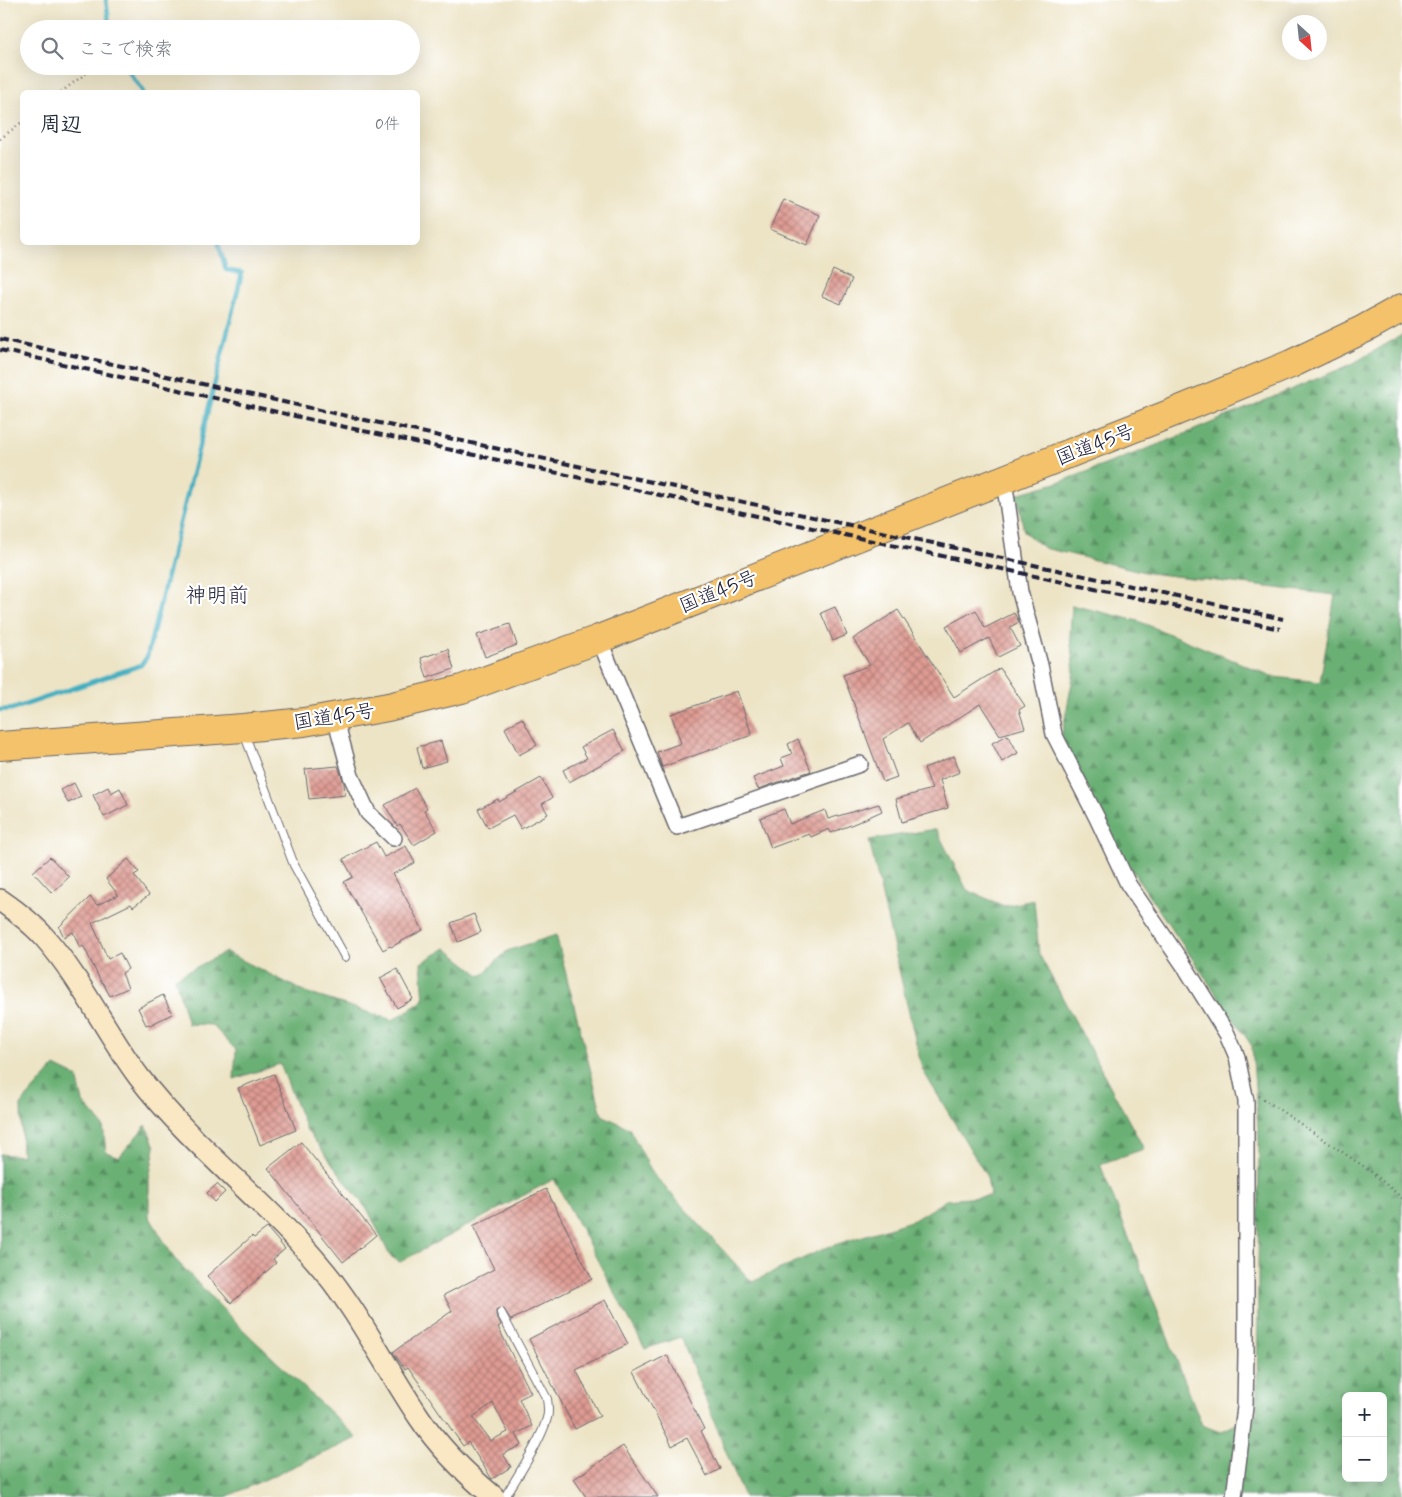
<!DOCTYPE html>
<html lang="ja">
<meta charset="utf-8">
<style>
body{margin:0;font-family:Mynerve,"Klee One",sans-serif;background:#f6f6f7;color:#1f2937}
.controls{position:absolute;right:15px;bottom:15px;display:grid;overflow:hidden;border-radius:8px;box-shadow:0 5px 20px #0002}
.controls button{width:45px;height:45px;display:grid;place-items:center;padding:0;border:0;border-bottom:1px solid #e0e1e3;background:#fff;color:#1f2937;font:25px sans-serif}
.compass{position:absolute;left:1282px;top:15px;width:45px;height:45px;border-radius:50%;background:#fff;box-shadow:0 5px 20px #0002;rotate:153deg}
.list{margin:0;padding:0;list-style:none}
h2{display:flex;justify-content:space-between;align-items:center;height:65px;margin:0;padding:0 20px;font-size:21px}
h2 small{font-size:16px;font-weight:400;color:#747a83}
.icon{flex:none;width:28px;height:28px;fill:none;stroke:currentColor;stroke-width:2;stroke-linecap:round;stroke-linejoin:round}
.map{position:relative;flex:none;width:1402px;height:1497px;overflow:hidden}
.search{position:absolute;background:#fff;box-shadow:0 5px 20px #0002;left:20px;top:20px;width:400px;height:55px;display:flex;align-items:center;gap:12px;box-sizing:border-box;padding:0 18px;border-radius:28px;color:#747a83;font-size:19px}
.panel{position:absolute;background:#fff;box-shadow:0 5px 20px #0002;left:20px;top:90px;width:400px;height:155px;border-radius:8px}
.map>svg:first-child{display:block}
.forest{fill:url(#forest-firs);stroke:#466958;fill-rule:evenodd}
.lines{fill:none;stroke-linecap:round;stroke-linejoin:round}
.stream{stroke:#43afc1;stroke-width:4.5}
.building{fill:url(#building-cross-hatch);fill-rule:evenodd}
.lane-casing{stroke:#69666c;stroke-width:10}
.street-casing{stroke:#69666c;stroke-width:18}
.secondary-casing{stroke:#69666c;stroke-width:24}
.highway-casing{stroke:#69666c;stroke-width:30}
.path{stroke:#69666c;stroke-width:2.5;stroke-dasharray:1 4;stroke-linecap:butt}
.lane{stroke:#fff;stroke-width:8}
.street{stroke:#fff;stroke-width:15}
.secondary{stroke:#fae7c3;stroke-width:21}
.highway{stroke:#f3c26a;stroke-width:28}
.rail{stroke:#22223b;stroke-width:4;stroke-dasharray:8 4;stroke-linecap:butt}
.labels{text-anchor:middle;stroke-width:4.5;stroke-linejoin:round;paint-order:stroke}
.street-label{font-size:20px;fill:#22223b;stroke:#fff}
.neighbourhood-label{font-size:21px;fill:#22223b;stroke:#fff}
</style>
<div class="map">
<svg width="1402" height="1497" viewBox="0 0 1402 1497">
<defs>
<pattern id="forest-firs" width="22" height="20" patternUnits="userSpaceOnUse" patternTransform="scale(1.25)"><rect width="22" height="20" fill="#6ab075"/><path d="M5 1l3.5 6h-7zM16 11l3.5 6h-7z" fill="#578f61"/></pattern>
<pattern id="building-cross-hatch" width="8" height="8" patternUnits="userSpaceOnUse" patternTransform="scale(1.25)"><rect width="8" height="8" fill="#de9b93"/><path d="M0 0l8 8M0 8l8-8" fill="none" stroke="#b47e79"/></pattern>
</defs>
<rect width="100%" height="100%" fill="#fff"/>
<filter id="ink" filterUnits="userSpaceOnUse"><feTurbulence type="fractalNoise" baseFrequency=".02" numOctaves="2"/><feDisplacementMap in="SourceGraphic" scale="10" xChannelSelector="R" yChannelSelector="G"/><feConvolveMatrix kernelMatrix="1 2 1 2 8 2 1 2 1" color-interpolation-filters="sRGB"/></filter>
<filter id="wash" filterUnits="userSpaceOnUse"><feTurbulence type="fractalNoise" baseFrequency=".0096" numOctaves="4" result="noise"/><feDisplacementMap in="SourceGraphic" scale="20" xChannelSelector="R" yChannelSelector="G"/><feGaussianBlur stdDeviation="1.12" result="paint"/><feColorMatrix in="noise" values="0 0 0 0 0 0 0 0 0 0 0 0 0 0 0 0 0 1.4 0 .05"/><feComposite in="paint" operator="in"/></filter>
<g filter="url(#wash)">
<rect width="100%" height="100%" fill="#ede4c6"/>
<path class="forest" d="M1402 335V1497H744L681 1337 645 1349 554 1179 400 1262 390 1256 369 1212 306 1129 280 1064 234 1079 236 1050 212 1025 188 1024 175 978 226 952 307 993 393 1020 424 1000 421 963 446 948 481 976 507 951 556 935 602 1115 629 1128 653 1174 752 1282 828 1247 914 1220 946 1200 990 1196 987 1177 922 1069 869 840 936 829 967 890 1004 906 1034 900 1039 954 1144 1149 1100 1164 1202 1425 1220 1432 1257 1414 1259 1142 1252 1046 1137 878 1058 755 1074 672 1070 636 1072 605 1138 621 1274 677 1320 682 1335 595 1149 573 1044 548 1024 532 1017 494 1063 481 1180 436 1352 364ZM1346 1396H1383V1478H1346Z
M55 1066 77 1077 83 1102 103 1126 106 1152 119 1157 146 1125 155 1147 149 1179V1216L174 1258 236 1323 357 1438 226 1497H0V1154L22 1156 21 1104Z"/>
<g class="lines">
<path class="stream" d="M106 0 110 29
M125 66 143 92
M0 710 13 709 141 665 147 657 242 273 226 270 218 242"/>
</g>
<g id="blocks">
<path class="building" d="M783 199 820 215 807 245 770 229Z
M833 270 852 279 841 304 822 296Z
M835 607 847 635 833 641 821 613Z
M898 610 954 697 1000 668 1025 706 1019 710 1025 728 1000 735 980 704 920 743 908 723 883 739 897 777 883 782 843 675 870 665 853 639Z
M976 610 985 628 1014 613 1019 622 1010 627 1020 646 998 657 989 638 961 653 946 626Z
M510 624 517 645 485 657 477 635Z
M448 649 454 669 427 678 421 658Z
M737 691 752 735 662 767 657 752 681 743 671 714Z
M522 718 537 745 519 755 505 728Z
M613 730 625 751 569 782 563 770 587 758 581 747Z
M1008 735 1018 753 1002 762 992 743Z
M798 739 811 771 758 789 753 778 784 766 781 758 792 754 788 744Z
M441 741 447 761 422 768 417 747Z
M954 756 960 772 940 780 948 808 902 822 896 799 932 789 924 768Z
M338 766 344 783 345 795 309 799 305 769Z
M541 778 552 798 542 804 548 814 521 829 513 815 488 828 478 809 498 799 499 802Z
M74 783 81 797 68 803 61 790Z
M108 787 111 793 120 788 128 805 104 817 93 795Z
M415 788 427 808 424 810 437 831 414 845 400 824 397 826 385 805Z
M879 804 882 811 858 822 831 833 829 829 811 837 809 834 771 848 760 818 784 809 790 824 825 810 828 819Z
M376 842 384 857 406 846 415 863 393 874 423 930 391 947 390 946 383 950 344 882 353 877 343 859Z
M50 857 69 877 52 893 33 872Z
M128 859 139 872 134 875 149 895 133 907 131 904 92 923 108 959 120 953 128 969 122 973 128 988 110 996 103 983 101 982 85 949 83 946 80 948 73 932 64 937 59 927 90 897 97 905 118 895 106 879Z
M474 914 481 932 458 942 451 923Z
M397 969 413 999 397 1008 380 978Z
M163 995 172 1014 150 1025 149 1024 146 1025 138 1008Z
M274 1074 296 1130 260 1145 238 1088Z
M301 1142 376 1235 343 1262 268 1168Z
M217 1184 225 1192 215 1202 207 1193Z
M546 1189 592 1279 511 1320 504 1309 499 1308 496 1310V1315L501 1325 498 1327 531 1393 519 1399 532 1426 516 1434 522 1445 503 1454 511 1467 492 1479 468 1442 463 1446 408 1367 405 1369 393 1352 452 1311 444 1295 494 1269 473 1226ZM493 1403 508 1432 490 1441 473 1417Z
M267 1228 285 1249 273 1259 276 1263 231 1303 207 1276 252 1236 254 1238Z
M605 1300 628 1344 576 1370 600 1416 575 1429 529 1339Z
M667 1355 704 1429 701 1431 720 1469 707 1476 687 1438 672 1446 634 1372Z
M623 1446 658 1497H586L574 1479Z"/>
</g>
</g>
<g filter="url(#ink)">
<use href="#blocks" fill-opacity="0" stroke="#69666c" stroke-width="1"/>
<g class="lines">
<g class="lane-casing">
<path id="lane" d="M244 733 294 865 345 957
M501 1313 547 1399C548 1405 549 1412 547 1418 541 1441 518 1475 505 1497"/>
</g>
<g class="street-casing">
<path id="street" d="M1004 480 1020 592 1040 665 1054 734 1097 818 1128 884 1187 970 1227 1034 1237 1057 1246 1101V1354L1245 1407 1234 1497
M599 639 677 827 860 764
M335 717 351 776 368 813 394 838"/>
</g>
<g class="secondary-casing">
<path id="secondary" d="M0 900C16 911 32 923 45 938 82 980 106 1033 139 1077 191 1145 260 1196 316 1261 357 1308 384 1365 419 1417 439 1447 466 1474 494 1497"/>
</g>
<g class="highway-casing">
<path id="highway" d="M0 746 243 728 304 722 388 707 462 689 599 639 1172 413 1291 364 1364 329 1402 308"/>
</g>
<path class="path" d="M61 92 96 66
M0 139 22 122
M1259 1096 1369 1170 1402 1198"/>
<use href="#lane" class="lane"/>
<use href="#street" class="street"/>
<use href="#secondary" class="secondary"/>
<use href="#highway" class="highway"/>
<path class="rail" d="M0 339 324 411 1283 619
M0 350 322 422 1280 629"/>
</g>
</g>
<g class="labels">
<g class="street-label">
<text transform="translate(1095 444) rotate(-21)" y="7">国道45号</text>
<text transform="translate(718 591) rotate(-22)" y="7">国道45号</text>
<text transform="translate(334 716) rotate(-9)" y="7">国道45号</text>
</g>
<g class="neighbourhood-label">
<text x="217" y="602">神明前</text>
</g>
</g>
</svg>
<div class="controls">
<button>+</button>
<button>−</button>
</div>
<svg class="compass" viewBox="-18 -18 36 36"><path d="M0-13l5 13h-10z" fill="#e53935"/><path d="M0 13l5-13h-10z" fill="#747a83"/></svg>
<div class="search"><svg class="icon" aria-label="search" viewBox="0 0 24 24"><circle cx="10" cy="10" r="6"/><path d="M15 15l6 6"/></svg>ここで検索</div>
<section class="panel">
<h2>周辺<small>0件</small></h2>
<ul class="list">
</ul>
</section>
</div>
